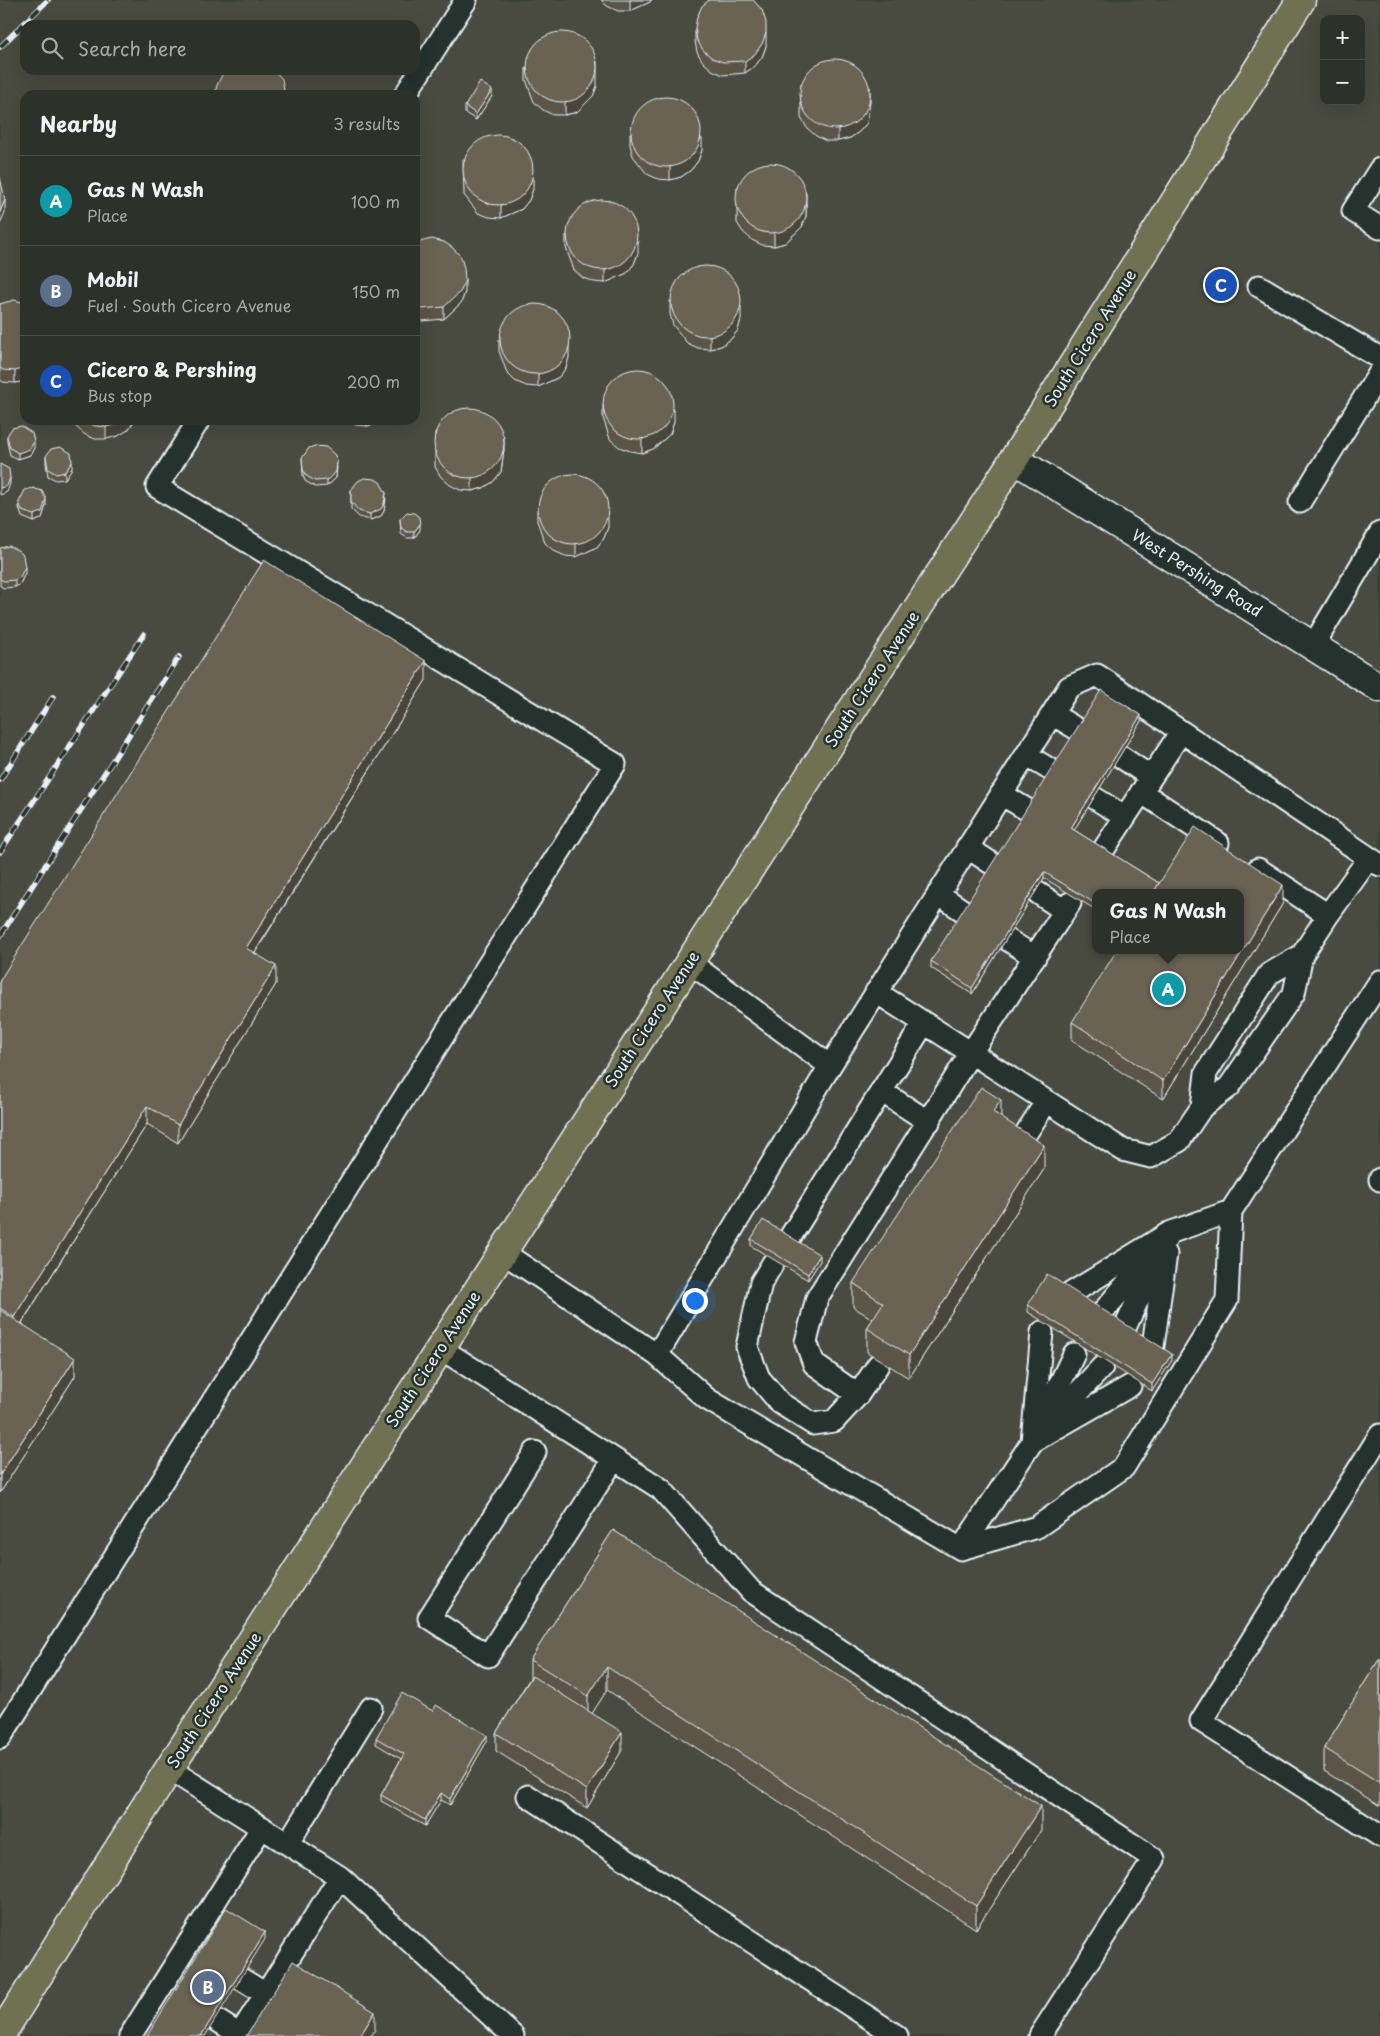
<!DOCTYPE html>
<meta charset="utf-8">
<style>
body{margin:0;font-family:"Playpen Sans",sans-serif;background:#383d36;color:#f1f3f6}
.controls{position:absolute;right:15px;top:15px;display:grid;overflow:hidden;border-radius:10px;box-shadow:0 5px 20px #0002}
.controls button{width:45px;height:45px;display:grid;place-items:center;padding:0;border:0;border-bottom:1px solid #484c47;background:#2c312a;color:#f1f3f6;font:25px sans-serif}
.you{position:absolute;left:694px;top:1300px;width:18px;height:18px;margin:-12px;border:4px solid #fff;border-radius:50%;background:#1a73e8;box-shadow:0 0 0 8px #1a73e833}
.badge{display:grid;place-items:center;width:32px;height:32px;border-radius:50%;background:#ffd166;color:#fff;font-size:16px;font-weight:700}
.pin{position:absolute;translate:-50% -50%;border:2px solid #fff;box-shadow:0 1px 5px #0006}
.popup{position:absolute;left:1092px;top:889px;width:152px;height:65px;box-sizing:border-box;display:grid;place-content:center;border-radius:10px;background:#2c312a;filter:drop-shadow(0 1px 4px #0005);font-size:16px;white-space:nowrap;color:#a6a9a8}
.popup b{font-size:19px;color:#f1f3f6}
.popup::after{content:'';position:absolute;left:50%;top:100%;margin-left:-10px;border:10px solid transparent;border-top-color:#2c312a}
.list{margin:0;padding:0;list-style:none}
h2{display:flex;justify-content:space-between;align-items:center;height:65px;margin:0;padding:0 20px;font-size:21px}
h2 small{font-size:16px;font-weight:400;color:#a6a9a8}
.list li{display:grid;grid-template-columns:32px 1fr auto;gap:15px;align-items:center;box-sizing:border-box;height:90px;padding:0 20px;border-top:1px solid #484c47}
.list b{display:block;font-size:19px;white-space:nowrap}
.list p{margin:0;font-size:16px;white-space:nowrap;color:#a6a9a8}
.list em{font-size:16px;font-style:normal;color:#a6a9a8}
.icon{flex:none;width:28px;height:28px;fill:none;stroke:currentColor;stroke-width:2;stroke-linecap:round;stroke-linejoin:round}
.map{position:relative;flex:none;width:1380px;height:2036px;overflow:hidden}
.search{position:absolute;background:#2c312a;box-shadow:0 5px 20px #0002;left:20px;top:20px;width:400px;height:55px;display:flex;align-items:center;gap:12px;box-sizing:border-box;padding:0 18px;border-radius:15px;color:#a6a9a8;font-size:19px}
.panel{position:absolute;background:#2c312a;box-shadow:0 5px 20px #0002;left:20px;top:90px;width:400px;height:335px;border-radius:15px}
.map>svg:first-child{display:block}
.built{fill:#484b40;fill-rule:evenodd}
.lines{fill:none;stroke-linecap:round;stroke-linejoin:round}
.service-casing{stroke:#e8f1f8;stroke-width:25}
.secondary-casing{stroke:#e8f1f8;stroke-width:31}
.primary-casing{stroke:#e8f1f8;stroke-width:31}
.service{stroke:#26332d;stroke-width:21}
.secondary{stroke:#26332d;stroke-width:28}
.primary{stroke:#706f52;stroke-width:28}
.rail-casing{stroke:#e8f1f8;stroke-width:5.5}
.rail{stroke:#26332d;stroke-width:4;stroke-dasharray:11;stroke-linecap:butt}
.wall{fill:#5b5447;stroke:#e8f1f8}
.shaded-wall{fill:#4a453a;stroke:#e8f1f8}
.building{fill:#6a6253;stroke:#e8f1f8}
.labels{text-anchor:middle;stroke-width:5;stroke-linejoin:round;paint-order:stroke}
.street-label{font-size:16px;fill:#e8f1f8;stroke:#26332d}
</style>
<div class="map">
<svg width="1380" height="2036" viewBox="0 0 1380 2036">
<rect width="100%" height="100%" fill="#3a4138"/>
<filter id="ink" filterUnits="userSpaceOnUse"><feTurbulence type="fractalNoise" baseFrequency=".02" numOctaves="2"/><feDisplacementMap in="SourceGraphic" scale="10" xChannelSelector="R" yChannelSelector="G"/><feConvolveMatrix kernelMatrix="1 2 1 2 8 2 1 2 1" color-interpolation-filters="sRGB"/></filter>
<g filter="url(#ink)">
<path class="built" d="M0 0H1380V2036H0ZM1324 19H1361V101H1324ZM25 25H415V70H25ZM25 95H415V420H25ZM1096 893H1240V950H1096Z"/>
<g class="lines">
<g class="service-casing">
<path id="service" d="M405 95 466 0
M1380 169 1353 211 1380 228
M1259 286 1380 358
M1300 502 1380 372
M1313 646 1380 533
M1052 714 1077 729
M1026 755 1051 770
M1121 757 1151 777
M1141 792 1218 843
M1001 794 1026 809
M1093 797 1125 817
M967 847 994 865
M1094 864 1181 732
M1380 865 1097 675 1069 687 830 1066 657 1355 707 1399 961 1549 1037 1527 1124 1467 1227 1300 1231 1211 1380 981
M1258 869 1328 915 1369 858
M1038 893 1065 911
M938 894 965 912
M1008 940 1035 957
M1302 955 1328 915
M689 962 830 1066
M876 992 1123 1150 1151 1157 1179 1141 1202 1107 1229 1087 1294 993 1302 955 1269 974 1206 1073 1202 1107
M881 1091 929 1122
M1014 1152 1046 1102
M1380 1180V1179
M787 1242 924 1023
M502 1252 657 1355
M773 1263 761 1283 747 1347 759 1378 780 1403 813 1424 834 1421 858 1395 878 1365
M1065 1297 1169 1233 1231 1211
M1097 1319 1169 1233 1122 1334
M1042 1332 1032 1442 1074 1354
M440 1348 661 1489 751 1591 1154 1859 1040 2036
M1152 1353 1166 1254
M1102 1367 1032 1442 1130 1386
M858 1395 814 1364 806 1342 817 1298 970 1054 1070 903
M1380 1435 1201 1721 1380 1836
M535 1452 429 1618 488 1656 614 1459
M961 1549 1032 1442
M0 1738 615 764 157 487 199 420
M169 1769 340 1877
M528 1796 897 2036
M288 1843 371 1708
M238 1977 266 1994
M215 2019 240 2035
M130 2036 262 1827
M239 2036 340 1877 513 2036"/>
</g>
<g class="secondary-casing">
<path id="secondary" d="M1014 459 1380 688"/>
</g>
<g class="primary-casing">
<path id="primary" d="M0 2036 169 1769 1014 459 1301 0"/>
</g>
<use href="#service" class="service"/>
<use href="#secondary" class="secondary"/>
<use href="#primary" class="primary"/>
<g class="rail-casing">
<path id="rail" d="M0 47 48 0
M0 780 53 697
M0 852 144 634
M0 936 179 657"/>
</g>
<use href="#rail" class="rail"/>
</g>
<path class="wall" d="M601 0H652L650 2 630 11H618L607 6Z
M695 28 766 46 762 57 755 66 745 73 723 75 712 70 703 62 697 52 695 41Z
M526 68 597 86 593 96 577 112 565 115H553L543 110 534 102 526 80Z
M801 83 870 100 867 123 859 132 850 138 838 141H826L816 136 807 128 801 118Z
M492 96 476 120 465 113V106Z
M630 133 702 150 698 161 691 170 681 177 670 180 658 179 647 174 633 156 630 145Z
M463 159 533 189 529 200 522 209 501 218 489 217 478 213 464 195Z
M737 187 806 192V216L802 227 785 243 774 246 762 245 752 240 743 232 737 223Z
M566 235 638 253 634 264 627 273 605 283 594 282 583 278 574 270 566 248Z
M415 243 465 292 461 303 444 319 422 321 415 317Z
M670 301 741 319 738 330 731 339 721 346 710 349 698 348 687 343 673 325 670 314Z
M25 303V381L15 383 3 382 0 380V304Z
M499 339 569 357 566 368 559 377 538 387 526 386 515 381 507 373 499 351Z
M603 405 674 422 670 434 653 449 642 453 630 451 619 447 610 439 603 418Z
M73 420H135L128 430 118 436 106 439H95L84 434 75 426Z
M344 420H383L379 423 367 426 356 425Z
M435 432 504 449 501 472 493 482 483 488 472 491 460 490 450 485 441 477 435 467Z
M7 436 34 448 30 455 18 459 10 455 7 442Z
M46 456 72 468 65 479 56 480 48 476 46 463Z
M302 458 337 467 336 478 327 486 315 487 305 481 303 476Z
M351 490 386 499 384 511 381 516 370 520 359 517 351 509Z
M19 502 46 505 42 518 34 522 22 517 19 508Z
M537 509 608 527 604 538 597 547 576 557 565 556 554 551 545 543 537 521Z
M400 519 420 530 414 538H407L401 534Z
M0 548 25 573 20 584 15 587 4 588 0 586Z
M426 680 255 953 276 984 178 1143 147 1124 22 1323 75 1376 0 1493V980Z
M1141 721 1074 830 1159 883 1283 903 1163 1099 1072 1040V1022L1240 950 1096 893V910L1044 878 972 994 931 968V961Z
M1001 1117 1044 1169 909 1378 867 1352V1328L873 1319 853 1307V1283Z
M751 1239 820 1261 808 1280 751 1246Z
M1028 1305 1172 1360 1152 1391 1028 1312Z
M613 1530 1041 1830 976 1929 607 1690 592 1713 622 1750 587 1808 496 1751V1733L530 1678V1660Z
M1380 1658V1806L1324 1771V1748Z
M376 1738 487 1741 450 1805 441 1800 425 1826 381 1801V1795L401 1759 376 1744Z"/>
<path class="shaded-wall" d="M630 0H652L650 2 630 11Z
M766 33V46L762 57 755 66 745 73V61Z
M597 61V86L593 96 577 112 565 115V103Z
M870 87V100L867 123 859 132 850 138 838 141V129Z
M492 90V96L476 120V114Z
M702 138V150L698 161 691 170 681 177 670 180V167Z
M533 176V189L529 200 522 209 501 218V206Z
M5 200V212L0 224V212Z
M806 203V216L802 227 785 243 774 246V233Z
M638 241V253L634 264 627 273 605 283V271Z
M465 280V292L461 303 444 319V307Z
M741 306V319L738 330 731 339 721 346 710 349V336Z
M569 345V357L566 368 559 377 538 387V374Z
M25 368V381L15 383V371Z
M674 410V422L670 434 653 449 642 453V440Z
M123 420H135L128 430 118 436 106 439V427Z
M367 420H383L379 423 367 426Z
M504 437V449L501 472 493 482 483 488 472 491V478Z
M34 441V448L30 455 18 459V453Z
M337 461 336 478 327 486V480Z
M72 462V468L65 479V472Z
M10 478V484L7 492 0 495V488Z
M386 493 384 511 381 516 370 520V514Z
M46 499V505L42 518 34 522V515Z
M608 514V527L604 538 597 547 576 557V544Z
M420 524V530L414 538V532Z
M25 567V573L20 584 15 587V580Z
M426 661V680L246 966V948Z
M1141 715V721L1071 835V828Z
M1044 872V878L972 994V988Z
M1283 885V903L1163 1099V1081Z
M276 966V984L178 1143V1125Z
M1001 1100V1123L993 1112Z
M147 1106V1124L14 1335V1317Z
M1044 1145V1169L909 1378V1355Z
M820 1255V1261L808 1280V1274Z
M1172 1354V1360L1152 1391V1384Z
M75 1358V1376L0 1493V1475Z
M607 1667V1690L588 1720V1696Z
M622 1732V1750L587 1808V1790Z
M487 1735V1741L450 1805V1799Z
M441 1793V1800L425 1826V1820Z
M1041 1806V1830L976 1929V1906Z
M265 1932V1939L205 2036H201Z
M375 2012V2030L371 2036H360Z"/>
<path class="building" d="M709 0H753L754 1 762 10 766 22V33L762 44 755 54 745 61 723 62 712 58 703 50 697 40 695 28 697 17 702 6Z
M527 67a35 35 0 1 1 70 0a35 35 0 1 1-70 0Z
M800 94a35 35 0 1 1 70 0a35 35 0 1 1-70 0Z
M227 70H274L282 79 285 95H215L217 85 222 75Z
M480 82 492 90 476 114 465 106Z
M631 132a35 35 0 1 1 70 0a35 35 0 1 1-70 0Z
M463 170a35 35 0 1 1 70 0a35 35 0 1 1-70 0Z
M736 198a35 35 0 1 1 70 0a35 35 0 1 1-70 0Z
M0 177 5 200 0 212Z
M567 235a35 35 0 1 1 70 0a35 35 0 1 1-70 0Z
M432 239 444 242 453 248 461 257 464 268 465 280 461 291 444 307 422 309 415 305V243Z
M671 301a35 35 0 1 1 70 0a35 35 0 1 1-70 0Z
M14 300 25 303V368L15 371 3 370 0 368V304Z
M500 339a35 35 0 1 1 70 0a35 35 0 1 1-70 0Z
M603 404a35 35 0 1 1 70 0a35 35 0 1 1-70 0Z
M434 443a35 35 0 1 1 70 0a35 35 0 1 1-70 0Z
M82 420H123L118 424 106 427 95 426Z
M21 426 32 433 34 441 30 449 18 453 10 448 7 436 12 428Z
M315 446 326 447 335 455 337 461 336 472 327 480 315 481 305 475 303 469 302 458 309 448Z
M60 447 71 453 72 462 65 472 56 474 48 469 46 456 51 449Z
M0 464 9 469 10 478 7 486 0 488Z
M538 509a35 35 0 1 1 70 0a35 35 0 1 1-70 0Z
M364 478 375 479 380 482 386 493 384 504 381 509 370 514 359 511 351 502V490L358 481Z
M33 488 42 491 46 499 42 512 34 515 22 511 19 502 25 490Z
M407 512 414 513 419 517 420 524 414 532H407L401 528 400 519Z
M9 546 19 551 23 555 25 567 20 577 15 580 4 581 0 579V548Z
M264 560 426 661 246 948 276 966 178 1125 147 1106 14 1317 0 1308V980Z
M1101 690 1141 715 1071 828 1159 883 1153 893H1096V904L1044 872 972 988 931 961Z
M1195 827 1283 885 1163 1081 1072 1022 1117 950H1240V893H1153Z
M981 1087 1001 1100 993 1112 1044 1145 909 1355 867 1328 883 1303 853 1283Z
M763 1220 820 1255 808 1274 751 1239Z
M1047 1274 1172 1354 1152 1384 1028 1305Z
M0 1310 75 1358 0 1475Z
M613 1530 1041 1806 976 1906 607 1667 588 1696 530 1660Z
M1380 1658V1783L1324 1748Z
M532 1676 622 1732 587 1790 496 1733Z
M402 1693 433 1711 436 1705 487 1735 450 1799 441 1793 425 1820 381 1795 404 1754 376 1738Z
M226 1908 265 1932 201 2036H147Z
M293 1961 375 2012 360 2036H246Z"/>
</g>
<g class="labels">
<g class="street-label">
<text transform="translate(1090 338) rotate(-58)" y="6">South Cicero Avenue</text>
<text transform="translate(1197 573) rotate(32)" y="6">West Pershing Road</text>
<text transform="translate(872 679) rotate(-57)" y="6">South Cicero Avenue</text>
<text transform="translate(652 1019) rotate(-57)" y="6">South Cicero Avenue</text>
<text transform="translate(433 1359) rotate(-57)" y="6">South Cicero Avenue</text>
<text transform="translate(214 1700) rotate(-57)" y="6">South Cicero Avenue</text>
</g>
</g>
</svg>
<div class="controls">
<button>+</button>
<button>−</button>
</div>
<div class="you"></div>
<div class="pin badge" style="left:1168px;top:989px;background:#0f9aa8">A</div>
<div class="popup"><b>Gas N Wash</b>Place</div>
<div class="pin badge" style="left:208px;top:1987px;background:#5c6f8a">B</div>
<div class="pin badge" style="left:1221px;top:285px;background:#1a4fb4">C</div>
<div class="search"><svg class="icon" aria-label="search" viewBox="0 0 24 24"><circle cx="10" cy="10" r="6"/><path d="M15 15l6 6"/></svg>Search here</div>
<section class="panel">
<h2>Nearby<small>3 results</small></h2>
<ul class="list">
<li><span class="badge" style="background:#0f9aa8">A</span><div><b>Gas N Wash</b><p>Place</p></div><em>100 m</em></li>
<li><span class="badge" style="background:#5c6f8a">B</span><div><b>Mobil</b><p>Fuel · South Cicero Avenue</p></div><em>150 m</em></li>
<li><span class="badge" style="background:#1a4fb4">C</span><div><b>Cicero &amp; Pershing</b><p>Bus stop</p></div><em>200 m</em></li>
</ul>
</section>
</div>
